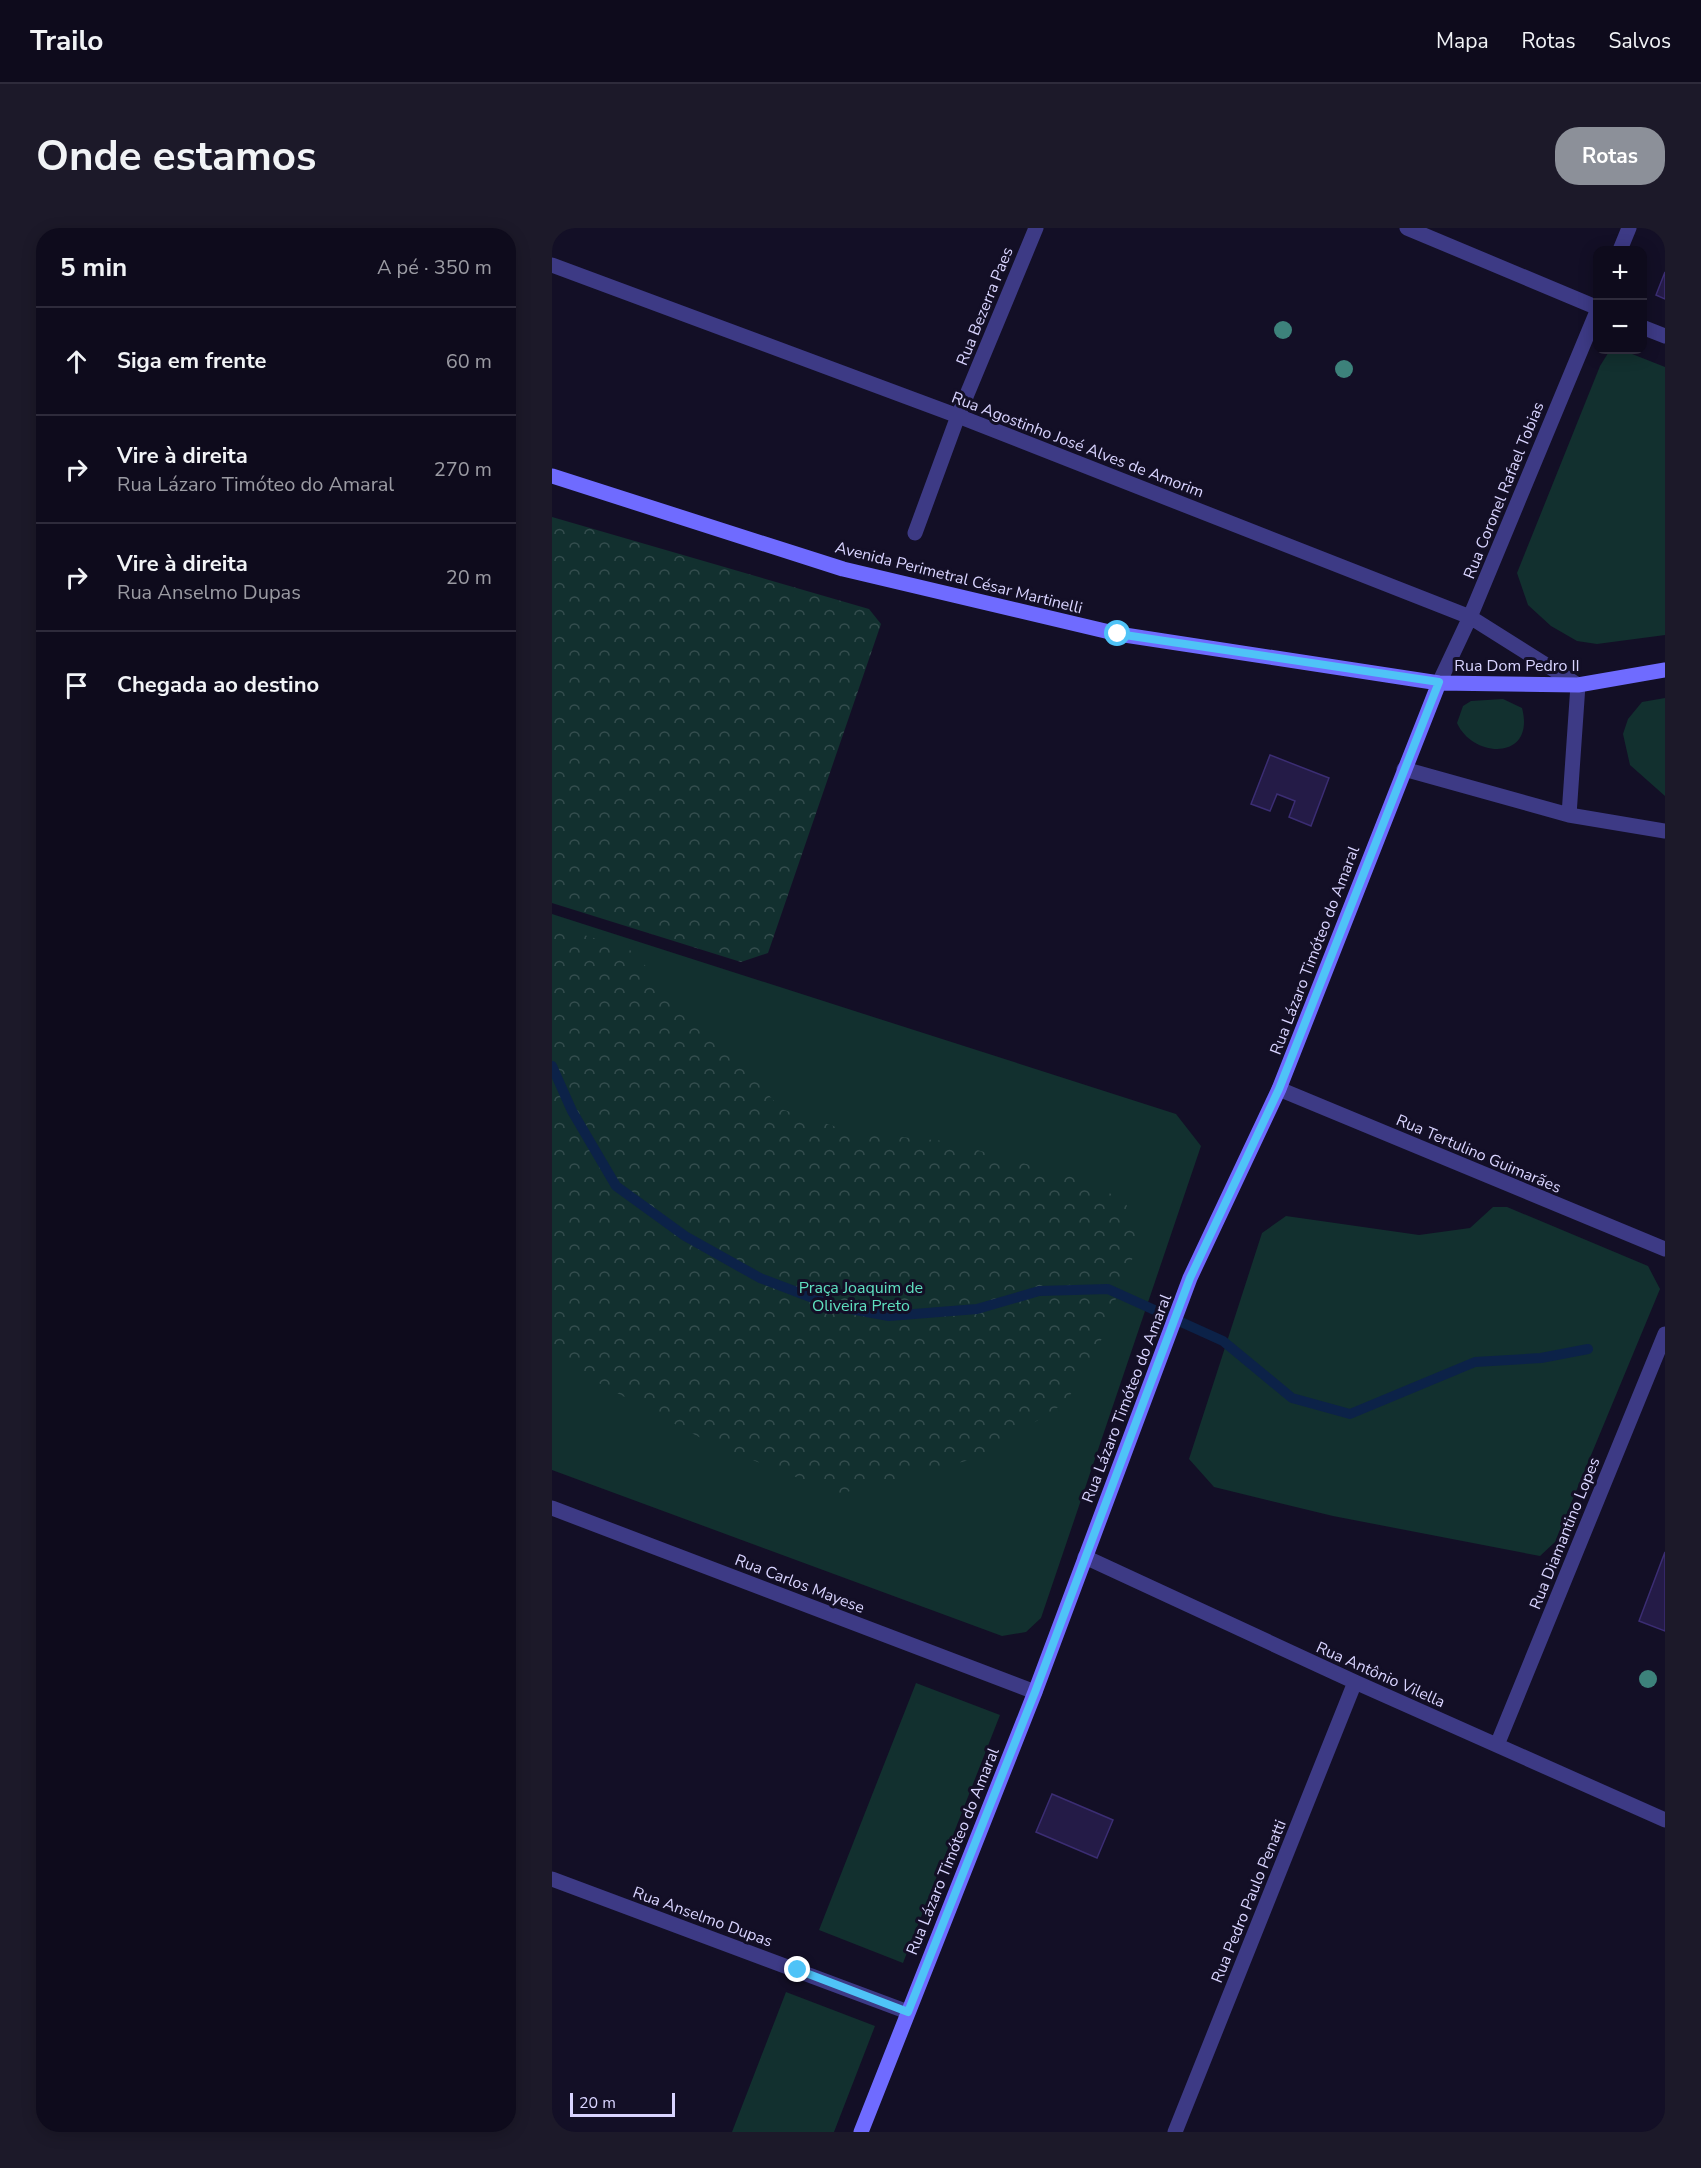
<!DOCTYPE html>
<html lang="pt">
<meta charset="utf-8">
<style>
body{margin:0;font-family:"Nunito Sans",sans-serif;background:#1c1929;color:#f1f3f6}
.controls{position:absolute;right:18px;top:18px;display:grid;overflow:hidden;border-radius:12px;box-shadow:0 3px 15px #0003}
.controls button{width:54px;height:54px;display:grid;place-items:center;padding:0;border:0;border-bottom:2px solid #2e2b3b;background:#0e0b1c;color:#f1f3f6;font:30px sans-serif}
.scale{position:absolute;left:18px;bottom:15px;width:105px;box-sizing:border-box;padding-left:6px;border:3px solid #d9d4ff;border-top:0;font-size:16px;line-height:21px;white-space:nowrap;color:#d9d4ff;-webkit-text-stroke:4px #130f26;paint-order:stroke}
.stop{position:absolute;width:18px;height:18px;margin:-14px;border:4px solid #4fc3f7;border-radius:50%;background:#fff}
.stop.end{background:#4fc3f7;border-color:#fff;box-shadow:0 2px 6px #0008}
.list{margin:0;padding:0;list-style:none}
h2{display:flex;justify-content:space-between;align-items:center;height:78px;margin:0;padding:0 24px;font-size:26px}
h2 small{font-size:20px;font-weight:400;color:#9b9ba3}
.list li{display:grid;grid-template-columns:39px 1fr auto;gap:18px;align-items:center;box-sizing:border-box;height:108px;padding:0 24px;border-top:2px solid #2e2b3b}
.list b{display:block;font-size:22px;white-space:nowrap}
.list p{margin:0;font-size:20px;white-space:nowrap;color:#9b9ba3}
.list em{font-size:20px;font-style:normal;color:#9b9ba3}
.icon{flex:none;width:33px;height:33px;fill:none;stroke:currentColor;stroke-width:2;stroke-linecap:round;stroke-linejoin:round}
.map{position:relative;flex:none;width:1113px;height:1904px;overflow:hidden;border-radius:24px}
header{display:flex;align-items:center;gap:36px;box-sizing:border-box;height:84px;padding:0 30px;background:#0e0b1c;border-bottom:2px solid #2e2b3b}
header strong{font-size:28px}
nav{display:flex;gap:33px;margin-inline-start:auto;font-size:21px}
.intro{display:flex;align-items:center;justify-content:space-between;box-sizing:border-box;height:144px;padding:0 36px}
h1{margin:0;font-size:42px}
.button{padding:15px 27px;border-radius:24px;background:#8c9099;color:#fff;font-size:21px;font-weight:700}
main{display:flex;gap:36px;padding:0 36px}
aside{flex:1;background:#0e0b1c;border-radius:24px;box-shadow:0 3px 15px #0003}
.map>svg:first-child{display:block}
.green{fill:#12302f}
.forest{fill:url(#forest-crowns)}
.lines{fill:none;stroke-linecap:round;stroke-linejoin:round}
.stream{stroke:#0c2248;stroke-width:10}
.building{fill:#241b47;stroke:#3b2d73;stroke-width:1.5}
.minor{stroke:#3d3a85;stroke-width:15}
.secondary{stroke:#6f6bff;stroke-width:15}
.tree{fill:#3d827b}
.route{stroke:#4fc3f7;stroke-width:8}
.labels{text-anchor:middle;stroke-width:6;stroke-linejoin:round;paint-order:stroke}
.street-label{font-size:16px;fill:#d9d4ff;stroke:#130f26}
.park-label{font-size:16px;fill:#5fe0c0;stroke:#130f26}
</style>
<header>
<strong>Trailo</strong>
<nav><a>Mapa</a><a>Rotas</a><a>Salvos</a></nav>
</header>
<div class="intro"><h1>Onde estamos</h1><a class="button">Rotas</a></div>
<main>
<aside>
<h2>5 min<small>A pé · 350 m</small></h2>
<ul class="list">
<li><svg class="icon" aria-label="ahead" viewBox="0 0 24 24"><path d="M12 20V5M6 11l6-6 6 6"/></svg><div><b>Siga em frente</b></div><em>60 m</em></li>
<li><svg class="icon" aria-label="right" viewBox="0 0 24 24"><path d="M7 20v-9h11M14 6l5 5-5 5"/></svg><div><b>Vire à direita</b><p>Rua Lázaro Timóteo do Amaral</p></div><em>270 m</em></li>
<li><svg class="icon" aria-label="right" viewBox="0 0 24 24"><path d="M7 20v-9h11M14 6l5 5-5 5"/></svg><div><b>Vire à direita</b><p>Rua Anselmo Dupas</p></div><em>20 m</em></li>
<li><svg class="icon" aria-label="arrive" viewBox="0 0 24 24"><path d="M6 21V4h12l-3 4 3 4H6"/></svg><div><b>Chegada ao destino</b></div></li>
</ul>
</aside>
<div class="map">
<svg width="1113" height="1904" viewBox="0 0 1113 1904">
<defs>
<pattern id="forest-crowns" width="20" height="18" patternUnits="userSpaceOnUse" patternTransform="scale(1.5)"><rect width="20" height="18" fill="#12302f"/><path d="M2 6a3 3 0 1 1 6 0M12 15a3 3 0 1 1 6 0" fill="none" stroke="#344d4e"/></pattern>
</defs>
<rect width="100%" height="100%" fill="#130f26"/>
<path class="green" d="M1058 122H1070L1113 139V407L1045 416 1025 413 999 398 976 377 965 345 1048 138Z
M1113 470V568L1078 537 1071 506 1076 491 1090 474Z
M951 471 970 480C984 533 921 531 905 495L911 478 919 473Z
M0 686 624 886 649 918 489 1390 474 1404 450 1408 0 1242Z
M941 979H955L1096 1038 1108 1061 1003 1314 988 1328 781 1288 662 1259 637 1231 710 1005 734 988 867 1007 918 1000Z
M364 1455 448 1487 351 1735 267 1702Z
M234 1764 323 1798 282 1904H180Z"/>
<path class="forest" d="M0 289 317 381 329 396 216 725 189 734 0 675Z
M0 697 77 721 194 841 229 881 303 905 393 913 535 953 572 973 593 1007 573 1045 547 1118 514 1174 429 1229 287 1266 160 1216 28 1145 0 1115Z"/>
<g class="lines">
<path class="stream" d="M0 838 20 883 64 958 133 1008 208 1050 282 1078 337 1088 425 1081 487 1063 556 1061 671 1113 740 1170 798 1186 923 1134 989 1130 1036 1121"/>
</g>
<path class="building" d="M1113 44V71L1104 67Z
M718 527 777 550 759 598 737 589 743 573 725 566 718 583 699 576Z
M1113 1324V1403L1087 1393Z
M500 1566 561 1592 545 1630 484 1604Z"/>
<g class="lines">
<path class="minor" d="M855 0 1046 80
M1068 22 1077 0
M0 37 406 188 918 389 1026 457 1017 587
M1090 99 1113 108
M363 305 406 188 484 0
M887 455 918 389 1046 81
M852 541 1017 587 1113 603
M727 861 1113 1021
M0 1280 483 1464
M533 1329 803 1454 1113 1592
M945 1517 1113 1106
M0 1651 356 1784
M623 1904 803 1454"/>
<path class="secondary" d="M0 248 291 341 566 406 887 455 1026 457 1113 442
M309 1904 483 1464 638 1050 727 861 887 455"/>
</g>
<g class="tree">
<circle cx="731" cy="102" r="9"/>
<circle cx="792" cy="141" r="9"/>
<circle cx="1096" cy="1451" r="9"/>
</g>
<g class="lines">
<path class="route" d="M246 1742 356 1784 483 1464 638 1050 727 861 887 454 566 406"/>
</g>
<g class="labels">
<g class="street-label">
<text transform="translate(432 78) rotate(-68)" y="6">Rua Bezerra Paes</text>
<text transform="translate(526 216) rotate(21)" y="6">Rua Agostinho José Alves de Amorim</text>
<text transform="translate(951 262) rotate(-68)" y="6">Rua Coronel Rafael Tobias</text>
<text transform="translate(407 349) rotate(14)" y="6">Avenida Perimetral César Martinelli</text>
<text x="965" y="443">Rua Dom Pedro II</text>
<text transform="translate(762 722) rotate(-69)" y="6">Rua Lázaro Timóteo do Amaral</text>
<text transform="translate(927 925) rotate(23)" y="6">Rua Tertulino Guimarães</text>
<text transform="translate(574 1170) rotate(-69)" y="6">Rua Lázaro Timóteo do Amaral</text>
<text transform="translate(1012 1305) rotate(-68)" y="6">Rua Diamantino Lopes</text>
<text transform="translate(248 1355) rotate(21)" y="6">Rua Carlos Mayese</text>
<text transform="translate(829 1446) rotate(24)" y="6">Rua Antônio Vilella</text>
<text transform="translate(400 1623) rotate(-68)" y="6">Rua Lázaro Timóteo do Amaral</text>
<text transform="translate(696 1673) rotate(-68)" y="6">Rua Pedro Paulo Penatti</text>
<text transform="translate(151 1688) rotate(20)" y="6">Rua Anselmo Dupas</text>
</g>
<g class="park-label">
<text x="309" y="1065">Praça Joaquim de<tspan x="309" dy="18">Oliveira Preto</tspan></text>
</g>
</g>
</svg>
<div class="controls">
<button>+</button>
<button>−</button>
</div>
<div class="scale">20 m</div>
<div class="stop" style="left:566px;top:406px"></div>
<div class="stop end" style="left:246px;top:1742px"></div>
</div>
</main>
